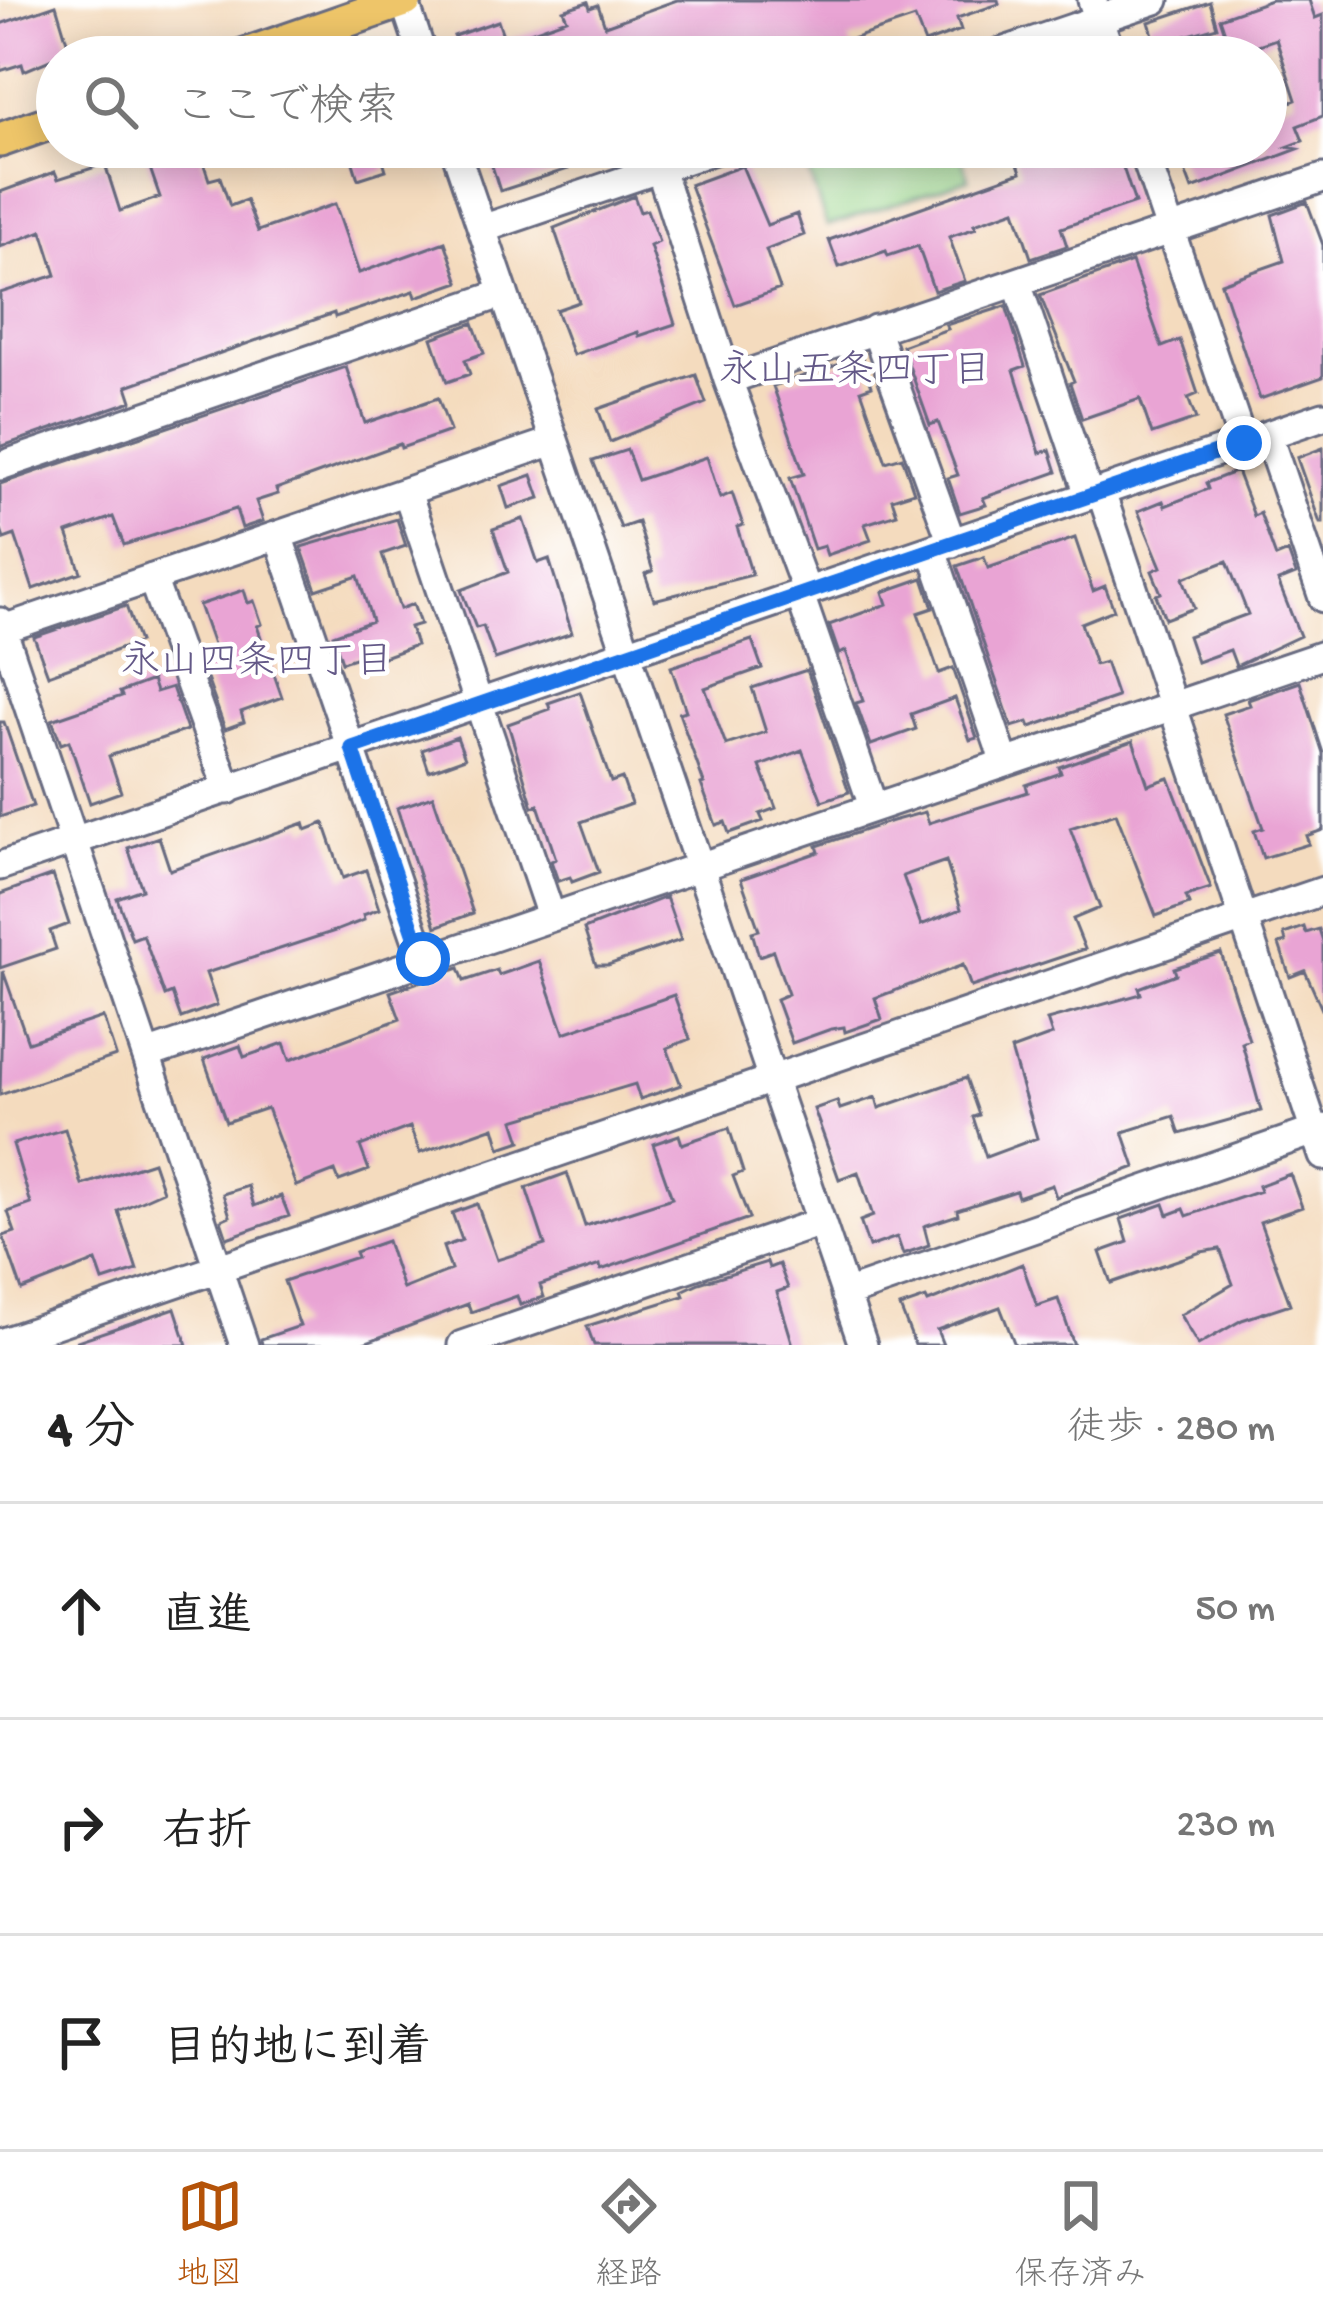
<!DOCTYPE html>
<html lang="ja">
<meta charset="utf-8">
<style>
body{margin:0;font-family:"Gochi Hand","Klee One",sans-serif;background:#f2f2f2;color:#222}
.stop{position:absolute;width:36px;height:36px;margin:-27px;border:9px solid #1a73e8;border-radius:50%;background:#fff}
.stop.end{background:#1a73e8;border-color:#fff;box-shadow:0 3px 12px #0008}
.list{margin:0;padding:0;list-style:none}
h2{display:flex;justify-content:space-between;align-items:center;height:156px;margin:0;padding:0 48px;font-size:51px}
h2 small{font-size:39px;font-weight:400;color:#767676}
.list li{display:grid;grid-template-columns:78px 1fr auto;gap:36px;align-items:center;box-sizing:border-box;height:216px;padding:0 48px;border-top:3px solid #e0e0e0}
.list b{display:block;font-size:45px;white-space:nowrap}
.list em{font-size:39px;font-style:normal;color:#767676}
.icon{flex:none;width:66px;height:66px;fill:none;stroke:currentColor;stroke-width:2;stroke-linecap:round;stroke-linejoin:round}
.map{position:relative;flex:none;width:1323px;height:1345px;overflow:hidden}
.search{position:absolute;background:#fff;box-shadow:0 6px 30px #0003;left:36px;right:36px;top:36px;height:132px;display:flex;align-items:center;gap:30px;box-sizing:border-box;padding:0 42px;border-radius:66px;color:#767676;font-size:45px}
.sheet{height:804px;background:#fff}
nav{display:flex;justify-content:space-around;align-items:center;box-sizing:border-box;height:168px;border-top:3px solid #e0e0e0;background:#fff;font-size:33px;color:#767676}
nav a{display:grid;justify-items:center;gap:6px}
nav .on{color:#b45309}
.map>svg:first-child{display:block}
.green{fill:#99d488;stroke:#5a8273;stroke-width:3}
.building{fill:#e9a4d4;fill-rule:evenodd}
.lines{fill:none;stroke-linecap:round;stroke-linejoin:round}
.minor-casing{stroke:#676b80;stroke-width:33}
.major-casing{stroke:#676b80;stroke-width:39}
.minor{stroke:#fff;stroke-width:27}
.major{stroke:#eec569;stroke-width:33}
.route{stroke:#1a73e8;stroke-width:15}
.labels{text-anchor:middle;stroke-width:9;stroke-linejoin:round;paint-order:stroke}
.neighbourhood-label{font-size:39px;fill:#635887;stroke:#fff}
</style>
<div class="map">
<svg width="1323" height="1345" viewBox="0 0 1323 1345">
<rect width="100%" height="100%" fill="#fff"/>
<filter id="ink" filterUnits="userSpaceOnUse"><feTurbulence type="fractalNoise" baseFrequency=".00833" numOctaves="2"/><feDisplacementMap in="SourceGraphic" scale="24" xChannelSelector="R" yChannelSelector="G"/><feConvolveMatrix kernelMatrix="1 2 1 2 8 2 1 2 1" color-interpolation-filters="sRGB"/></filter>
<filter id="wash" filterUnits="userSpaceOnUse"><feTurbulence type="fractalNoise" baseFrequency=".004" numOctaves="4" result="noise"/><feDisplacementMap in="SourceGraphic" scale="48" xChannelSelector="R" yChannelSelector="G"/><feGaussianBlur stdDeviation="2.7" result="paint"/><feColorMatrix in="noise" values="0 0 0 0 0 0 0 0 0 0 0 0 0 0 0 0 0 1.4 0 .05"/><feComposite in="paint" operator="in"/></filter>
<g filter="url(#wash)">
<rect width="100%" height="100%" fill="#f4dbbe"/>
<path class="green" d="M800 147H958L969 179 827 226Z"/>
<g id="blocks">
<path class="building" d="M677 0H998L999 4 957 18 961 30 925 43 915 18 849 40 855 57H717L710 38 656 57H462L454 36 498 21 505 41 567 19 563 10 588 2 590 8 598 5 605 26Z
M1271 0H1309L1315 18 1323 15V116L1297 126 1303 141 1287 147 1298 149 1192 189 1176 147H1266V112L1296 100 1276 39 1232 54 1220 18Z
M1210 2 1217 27 1182 37 1189 57H1130L1128 48 1154 38 1149 22Z
M56 5 71 55 57 57 24 71 22 64 0 71V24Z
M157 147H198L209 180 220 177 230 206 246 200 258 231 335 204 359 273 445 242 459 282 416 297 414 291 335 317 334 313 127 386 132 401 0 447V293L56 275 42 231 0 247V192L55 172 58 179 105 164 120 211 160 197 144 151Z
M348 147H379L386 170 358 179Z
M486 147H561L568 169 500 191Z
M1012 147H1116L1135 203 1061 228 1067 246 1031 258 1015 210 974 224 976 228 949 237 965 281 934 291 918 246 888 256 886 251 839 267 829 240 1021 172Z
M742 166 767 225 797 214 804 235 766 250 780 289 735 305 690 185Z
M634 196 640 212 647 210 659 242 650 246 675 324 639 336 638 332 573 355 556 310 579 302 554 228Z
M1307 202 1323 245V377L1260 399 1221 283 1284 261 1272 215Z
M1132 262 1162 347 1180 340 1198 394 1188 398 1196 419 1152 434 1140 399 1082 419 1070 383 1074 381 1040 295Z
M1006 306 1025 366 1014 370 1040 453 1050 450 1057 472 983 498 986 505 960 513 948 478 958 475 938 422 930 425 902 346 948 329 946 325Z
M473 323 484 353 465 360 470 374 447 382 432 338Z
M862 357 872 386 861 390 886 462 902 457 914 492 892 499 897 514 865 524 871 540 827 555 824 546 814 549 790 478 804 474 773 386Z
M346 367 365 423 438 398 450 431 401 448 400 444 276 489 278 494 256 501 263 521 242 528 236 509 124 545 113 517 67 533 81 572 33 589 15 535 4 539 0 527V484Z
M696 375 706 403 610 442 598 409Z
M1323 448V523H1320L1297 458Z
M627 450 638 480 707 457 720 498 732 493 743 525 737 527 752 575 654 600 645 574 653 571 638 522 621 528 593 461Z
M1237 471 1254 516 1260 513 1276 557 1288 552 1296 574 1278 581 1300 636 1236 666 1230 650 1197 662 1188 636 1248 614 1227 561 1183 578 1194 608 1165 619 1156 595 1161 593 1152 571 1161 567 1138 511 1163 501 1165 506 1208 489 1206 483Z
M532 475 540 498 508 508 501 486Z
M397 519 406 546 382 554 400 609 413 604 420 624 410 627 416 645 373 661 370 653 342 662 333 635 372 621 358 576 316 590 301 547Z
M523 519 538 563 549 559 572 633 495 659 483 626 476 628 461 590 508 572 493 529Z
M1075 538 1093 591 1105 586 1114 610 1081 623 1095 665 1105 662 1117 697 1030 727 1028 722 1012 727 957 566 984 557 988 568Z
M923 578 933 608 918 613 939 673 953 668 977 738 970 740 955 698 911 714 916 729 871 745 856 703 863 701 846 651 839 654 829 625 887 604 883 592Z
M244 590 248 603 254 601 262 624 257 626 282 697 241 712 244 722 225 729 201 662 217 656 199 605Z
M126 606 139 642 48 675 34 637Z
M752 640 762 668 705 688 726 745 766 732 752 688 807 670 849 792 822 801 802 750 760 766 776 808 760 814 763 821 729 833 725 822 716 825 701 784 704 783 679 713 686 711 671 667Z
M152 680 156 692 172 687 187 730 109 756 121 792 90 803 69 741 61 744 52 720 122 696 120 692Z
M1300 682 1323 753V830L1306 836 1309 844 1263 858 1254 831 1263 828 1223 714 1250 705 1248 700Z
M580 692 611 782 622 778 631 804 581 822 599 872 572 882 570 877 558 881 551 861 556 859 538 805 533 807 508 724 550 709 548 703Z
M0 722H4L33 806 0 817Z
M457 737 465 758 429 771 422 750Z
M1133 741 1148 785 1169 778 1211 888 1186 896 1189 904 1156 916 1116 813 1070 828 1100 908 1073 919 1085 949 971 987 963 965 875 998 882 1019 845 1032 844 1027 831 1029 792 1043 776 999 788 994 773 951 759 956 752 932 759 930 741 879 819 852 817 846 892 821 925 812 929 823 1028 792 1026 785 1061 773 1059 767ZM946 861 961 909 921 925 903 876Z
M433 796 473 913 436 927 397 808Z
M304 823 306 830 324 823 343 878 366 870 379 909 363 915 364 920 338 930 206 973 217 1005 181 1018 172 993 165 996 143 935 132 939 117 898 142 889 128 848 159 837 170 870Z
M53 875 69 924 50 931 56 949 0 968V894Z
M666 897 681 940 608 965H596L584 929Z
M1304 927 1306 933 1319 929 1323 941V1012L1305 971 1290 977 1279 944 1286 942 1284 934Z
M1221 953 1249 1040 1242 1043 1261 1111 1180 1134 1174 1116 1123 1132 1135 1167 1056 1197 1052 1185 1018 1197 1016 1191 957 1210 958 1215 924 1226 929 1245 903 1254 897 1237 869 1247 860 1221 873 1216 858 1172 839 1179 814 1109 837 1101 840 1109 876 1097 879 1108 966 1078 979 1115 973 1117 986 1157 1037 1138 1011 1050 1052 1035 1047 1020 1141 994 1139 988 1176 974 1174 968Z
M539 961 564 1033 674 995 690 1039 667 1048 681 1085 640 1099 635 1084 514 1120 521 1141 500 1148 494 1127 420 1153 410 1127 360 1146 369 1170 339 1181 335 1171 296 1186 267 1108 226 1122 204 1059 240 1046 244 1057 284 1043 290 1060 400 1019 390 992 459 968 464 981 497 970 499 975Z
M3 971 28 1042 103 1017 116 1056 0 1095Z
M729 1128 743 1172 733 1176 749 1218 601 1270 600 1265 540 1285 544 1297 520 1305 517 1296 471 1312 468 1304 359 1345H262L261 1339 300 1326 284 1281 357 1257 355 1252 387 1241 403 1289 451 1270 443 1247 462 1240 452 1213 477 1204 497 1260 545 1245 526 1188 567 1173 585 1226 672 1198 653 1144 679 1135 682 1144Z
M65 1129 82 1185 153 1162 163 1191 118 1211 137 1270 103 1281 96 1261 22 1290 3 1236 15 1232 8 1212 31 1204 13 1144Z
M1290 1174 1302 1207 1260 1222 1290 1304 1242 1320 1198 1345 1180 1315 1233 1284 1220 1249 1201 1252 1111 1283 1100 1252 1128 1242 1121 1219 1164 1204 1168 1215 1184 1209 1187 1216 1260 1191 1258 1186Z
M248 1186 254 1206 281 1196 289 1216 227 1238 221 1220 230 1216 223 1194Z
M767 1262 769 1268 779 1264 788 1288 777 1292 793 1345H594L587 1326 684 1296 682 1291 699 1283Z
M1022 1264 1037 1306 1058 1299 1074 1345H1015L1000 1307 937 1330 943 1345H915L900 1307 926 1298 928 1302Z
M175 1308 187 1345H77V1341Z"/>
</g>
</g>
<g filter="url(#ink)">
<use href="#blocks" fill-opacity="0" stroke="#676b80" stroke-width="3"/>
<g class="lines">
<g class="minor-casing">
<path id="minor" d="M404 0 423 57
M1092 0 1112 57
M987 57 1155 0
M454 147 863 1345
M1142 147 1243 443
M660 169 728 380 807 592
M482 229 723 147
M1017 283 1089 495
M875 329 952 543
M728 380 1323 178
M1268 436 1323 598
M0 466 504 293
M407 492 551 916
M1101 492 1323 1156
M278 535 423 959
M932 550 1005 763
M152 578 228 790
M800 595 873 806
M0 622 244 1345
M0 630 554 441
M0 866 1323 416
M146 1055 1323 655
M845 1294 1323 1128
M0 1343 1323 891
M462 1345 821 1222"/>
</g>
<g class="major-casing">
<path id="major" d="M240 57 405 0
M0 140 57 120"/>
</g>
<use href="#minor" class="minor"/>
<use href="#major" class="major"/>
</g>
</g>
<g class="lines" filter="url(#ink)">
<path class="route" d="M423 959 352 748 1244 443"/>
</g>
<g class="labels">
<g class="neighbourhood-label">
<text x="855" y="381">永山五条四丁目</text>
<text x="257" y="672">永山四条四丁目</text>
</g>
</g>
</svg>
<div class="stop" style="left:423px;top:959px"></div>
<div class="stop end" style="left:1244px;top:443px"></div>
<div class="search"><svg class="icon" aria-label="search" viewBox="0 0 24 24"><circle cx="10" cy="10" r="6"/><path d="M15 15l6 6"/></svg>ここで検索</div>
</div>
<section class="sheet">
<h2>4 分<small>徒歩 · 280 m</small></h2>
<ul class="list">
<li><svg class="icon" aria-label="ahead" viewBox="0 0 24 24"><path d="M12 20V5M6 11l6-6 6 6"/></svg><div><b>直進</b></div><em>50 m</em></li>
<li><svg class="icon" aria-label="right" viewBox="0 0 24 24"><path d="M7 20v-9h11M14 6l5 5-5 5"/></svg><div><b>右折</b></div><em>230 m</em></li>
<li><svg class="icon" aria-label="arrive" viewBox="0 0 24 24"><path d="M6 21V4h12l-3 4 3 4H6"/></svg><div><b>目的地に到着</b></div></li>
</ul>
</section>
<nav>
<a class="on"><svg class="icon" aria-label="map" viewBox="0 0 24 24"><path d="M3 6l6-2 6 2 6-2v14l-6 2-6-2-6 2zM9 4v14M15 6v14"/></svg>地図</a>
<a><svg class="icon" aria-label="directions" viewBox="0 0 24 24"><path d="M12 3l9 9-9 9-9-9zM9 14v-3h6M13 9l2 2-2 2"/></svg>経路</a>
<a><svg class="icon" aria-label="saved" viewBox="0 0 24 24"><path d="M7 4h10v16l-5-4-5 4z"/></svg>保存済み</a>
</nav>
